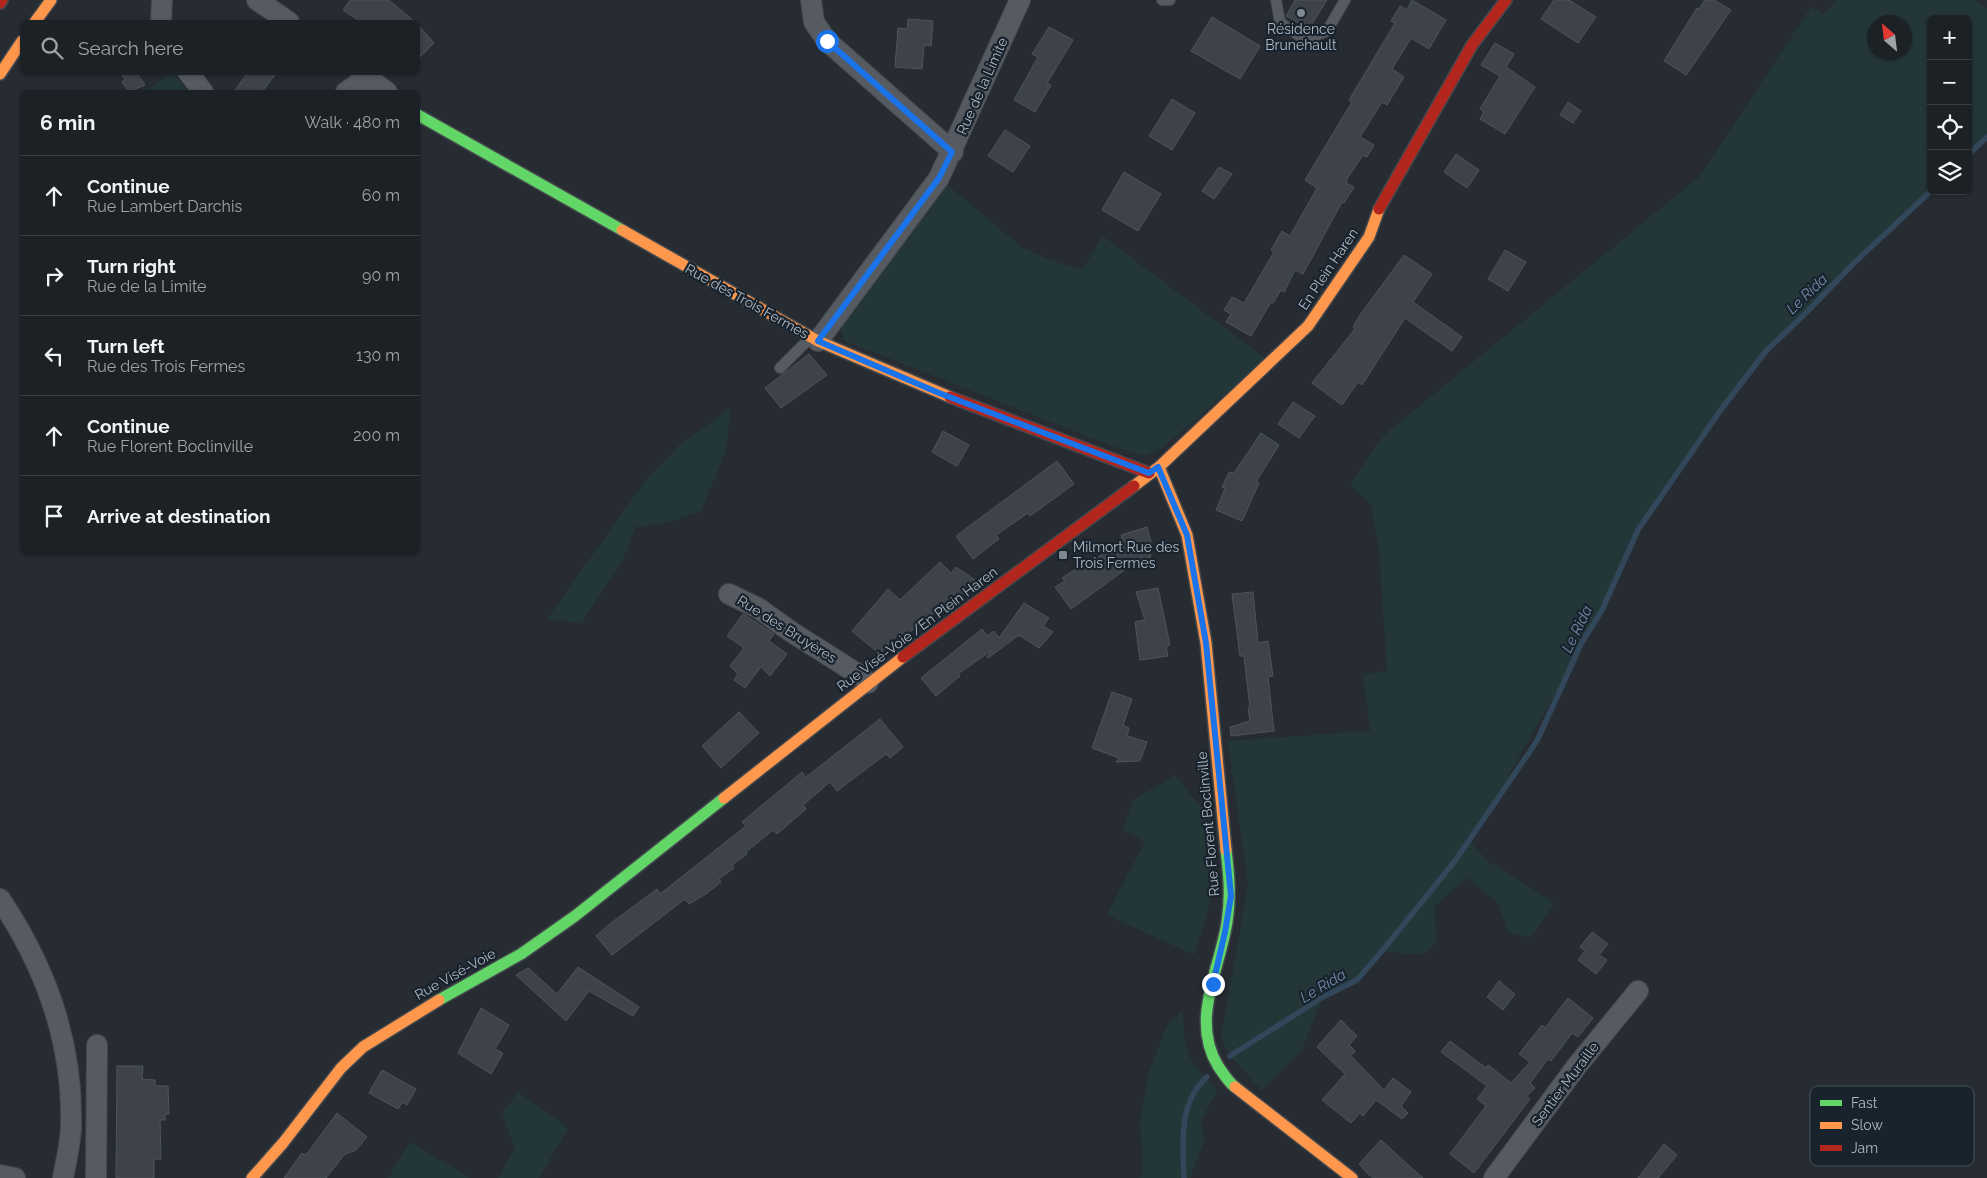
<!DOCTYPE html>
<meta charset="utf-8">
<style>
body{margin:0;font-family:Raleway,sans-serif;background:#25292e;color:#f1f3f6}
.controls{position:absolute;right:15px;top:15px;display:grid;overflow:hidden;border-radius:8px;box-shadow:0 1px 4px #0004}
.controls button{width:45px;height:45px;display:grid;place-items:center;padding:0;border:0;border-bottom:1px solid #3a3e43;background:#1c2126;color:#f1f3f6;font:25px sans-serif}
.compass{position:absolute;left:1867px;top:15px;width:45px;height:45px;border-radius:50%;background:#1c2126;box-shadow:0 1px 4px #0004;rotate:332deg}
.stop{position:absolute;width:15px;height:15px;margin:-11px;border:4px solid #1a73e8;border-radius:50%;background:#fff}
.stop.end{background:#1a73e8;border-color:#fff;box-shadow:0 1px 5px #0008}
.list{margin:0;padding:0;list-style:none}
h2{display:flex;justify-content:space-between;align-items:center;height:65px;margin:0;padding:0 20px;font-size:21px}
h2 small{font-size:16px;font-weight:400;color:#a0a3a7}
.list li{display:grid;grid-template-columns:32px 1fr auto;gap:15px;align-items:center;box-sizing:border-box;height:80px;padding:0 20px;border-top:1px solid #3a3e43}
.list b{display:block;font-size:19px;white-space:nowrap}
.list p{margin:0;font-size:16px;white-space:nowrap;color:#a0a3a7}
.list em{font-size:16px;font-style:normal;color:#a0a3a7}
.icon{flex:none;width:28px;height:28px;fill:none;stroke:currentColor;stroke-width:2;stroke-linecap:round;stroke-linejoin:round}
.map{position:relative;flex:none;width:1987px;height:1178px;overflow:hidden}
.search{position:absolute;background:#1c2126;box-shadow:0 1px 4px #0004;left:20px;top:20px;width:400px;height:55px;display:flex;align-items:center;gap:12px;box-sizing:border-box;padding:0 18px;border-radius:8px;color:#a0a3a7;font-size:19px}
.panel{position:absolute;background:#1c2126;box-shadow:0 1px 4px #0004;left:20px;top:90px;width:400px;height:465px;border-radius:8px}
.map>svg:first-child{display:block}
.green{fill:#233638;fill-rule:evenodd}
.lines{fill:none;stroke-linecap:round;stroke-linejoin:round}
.stream{stroke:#33475b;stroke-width:5.5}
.building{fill:#3e4349;stroke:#4d545a}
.lane-casing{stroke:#44484d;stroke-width:12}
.street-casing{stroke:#44484d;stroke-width:22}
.fast-casing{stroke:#44484d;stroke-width:14}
.slow-casing{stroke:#44484d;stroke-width:14}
.jam-casing{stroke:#44484d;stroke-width:14}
.lane{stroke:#565a61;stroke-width:10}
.street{stroke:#565a61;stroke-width:20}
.fast{stroke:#63d668;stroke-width:11}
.slow{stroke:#ff974d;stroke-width:11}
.jam{stroke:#b3261e;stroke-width:11}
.route{stroke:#1a73e8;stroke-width:6}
.poi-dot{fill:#7e8892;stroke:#19232d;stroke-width:2}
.labels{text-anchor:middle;stroke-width:4.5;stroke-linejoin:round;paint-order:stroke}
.poi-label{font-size:14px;fill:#aeb9c5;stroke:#19232d}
.street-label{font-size:14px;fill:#aeb9c5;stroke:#19232d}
.water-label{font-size:15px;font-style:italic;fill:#6f8da9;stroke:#19232d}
.key{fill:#19232d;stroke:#46505b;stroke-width:1}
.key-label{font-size:14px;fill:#aeb9c5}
</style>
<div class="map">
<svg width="1987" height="1178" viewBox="0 0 1987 1178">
<rect width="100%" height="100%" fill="#262c32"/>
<path class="green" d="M1836 0H1974L1987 8V137L1968 155V19H1931V191L1853 264 1807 312 1766 351 1720 411 1638 530 1602 610 1485 818 1469 840 1489 862 1555 903 1530 938 1509 933 1496 900 1466 878 1434 907 1437 943 1422 955 1382 951 1357 980 1323 997 1301 1051 1261 1090 1230 1056 1221 1038 1248 884 1228 741 1370 731 1363 674 1387 671 1379 549 1371 505 1350 485 1384 435 1699 177 1811 7 1824 15ZM1874 22H1904V52H1874Z
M174 73 188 92H142Z
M944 182 1023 248 1050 260 1082 270 1103 236 1266 359 1162 448 1144 456 1115 447 845 341 841 332 845 316Z
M731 408 726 451 701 511 671 522 635 527 623 561 581 623 547 619 645 481 680 444Z
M1175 775 1218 830 1210 903 1194 955 1107 915 1145 841 1123 830 1132 801Z
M1183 1010C1185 1056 1186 1057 1218 1091L1201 1120 1204 1141 1190 1178H1140L1143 1166 1140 1123 1148 1075 1166 1027Z
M518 1092 568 1128 539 1178H498L515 1148 502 1113Z
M410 1142 470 1178H388Z"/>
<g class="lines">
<path class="stream" d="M1968 155 1987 137
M1230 1056 1323 997 1357 980 1382 951 1455 861 1537 741 1581 644 1602 610 1638 530 1720 411 1766 351 1807 312 1853 264 1931 191
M1184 1178C1183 1143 1178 1102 1207 1077"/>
</g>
<path class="building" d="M350 0H389L415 22H361L343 10Z
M1295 0H1327L1309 29 1286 16Z
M1412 0 1446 20 1429 49 1411 38 1392 69 1404 77 1387 105 1382 102 1360 137 1374 145 1367 157 1363 155 1347 179 1346 183 1354 187 1344 203 1342 202 1303 274 1295 270 1284 292 1281 290 1273 303 1271 302 1251 336 1226 322 1231 314 1224 310 1232 297 1244 303 1274 252 1271 250 1282 231 1290 236 1317 188 1305 180 1352 102 1349 100 1395 23 1391 21 1400 6 1407 10Z
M1554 0H1569L1596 17 1578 43 1541 19Z
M1705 0H1714L1731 10 1686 75 1664 61 1697 8 1699 9Z
M1212 17 1260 46 1240 79 1191 51Z
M908 19 933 21 931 46 924 45 922 69 895 67 898 28 907 29Z
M418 25 434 43 418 59Z
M1049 27 1073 40 1047 83 1051 85 1035 112 1014 100 1038 57 1032 54Z
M1495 43 1514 54 1506 67 1535 87 1505 134 1480 119 1484 112 1480 109 1500 76 1481 65Z
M120 72H136L145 85 129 92 122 82 125 80Z
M248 72H277L262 92H234Z
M1172 99 1195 113 1172 150 1149 136Z
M1568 102 1581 111 1573 123 1560 115Z
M1005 130 1030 146 1013 172 988 156Z
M1456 154 1479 170 1467 188 1444 172Z
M1219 167 1232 174 1214 199 1202 191Z
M1124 172 1161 194 1138 231 1102 210Z
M1505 250 1526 262 1508 291 1488 279Z
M1404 255 1432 274 1413 302 1462 337 1452 351 1405 318 1362 385 1358 382 1342 405 1312 383 1355 329 1353 327 1360 315Z
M809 354 827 375 781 408 765 388Z
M1293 402 1315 416 1299 438 1278 424Z
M943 431 969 445 957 466 932 452Z
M1261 433 1279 445 1256 482 1259 483 1242 521 1216 510 1225 488 1222 487 1229 472 1234 473Z
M1057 461 1074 484 1030 516 1028 513 996 535 999 539 973 559 956 536Z
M1147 527 1152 546 1148 547 1151 557 1137 561 1071 609 1055 587 1065 581 1062 578 1085 563 1086 565 1117 545 1123 543 1121 535Z
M940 562 951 573 956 567 975 580 965 592 952 601 950 600 905 636 900 632 880 654 852 631 888 589 900 600Z
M1158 588 1170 645 1166 646 1168 656 1140 660 1135 622 1145 620 1136 592Z
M1253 592 1258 643 1268 641 1273 676 1268 677 1274 731 1231 736 1230 727 1250 721 1248 708H1250L1244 656H1240L1232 594Z
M1024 603 1049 618 1043 626 1053 632 1039 648 1019 635 988 658 987 657 992 650 958 674 960 676 936 696 921 678 982 629 987 636 994 631 999 638Z
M743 614 774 634 769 641 787 654 770 676 761 667 745 688 734 680 738 674 730 666 744 648 727 636Z
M1112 692 1132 699 1123 725 1129 728 1127 736 1147 742 1140 761 1116 762 1119 758 1092 748Z
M739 712 759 733 721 768 702 746Z
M880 719 903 747 890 758 886 754 837 791 830 782 803 805 806 809 777 834 773 830 746 852 747 854 732 865 734 868 719 879 721 882 706 894 689 904 685 899 612 955 596 936 611 923 657 889 660 894 746 826 742 822 802 772 806 777Z
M1592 932 1608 944 1599 955 1607 960 1596 974 1578 960 1585 951 1580 947Z
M578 967 639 1007 633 1016 589 991 566 1021 516 975 528 968 557 994Z
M1499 981 1515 994 1503 1010 1487 997Z
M1568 998 1593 1018 1578 1037 1572 1033 1551 1061 1548 1059 1530 1083 1535 1088 1527 1096 1530 1099 1474 1173 1450 1154 1486 1106 1477 1099 1487 1086 1441 1052 1450 1041 1486 1068 1488 1065 1511 1083 1530 1062 1519 1054 1542 1025 1545 1028Z
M481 1008 509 1025 495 1049 503 1053 491 1074 458 1053Z
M1341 1020 1357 1036 1349 1045 1355 1051 1351 1056 1384 1090 1393 1078 1411 1092 1401 1106 1408 1113 1402 1119 1376 1100 1363 1116 1360 1113 1351 1123 1322 1100 1345 1074 1317 1047Z
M117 1066H143L142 1079 155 1080V1086H168L169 1114H165V1120H160L161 1159H154V1178H116Z
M382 1070 416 1089 407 1105 402 1102 398 1109 369 1093Z
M337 1113 367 1137 356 1150 344 1155 326 1178H284L302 1153 306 1155Z
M1381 1140 1405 1162 1423 1178H1373L1367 1173 1359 1164Z
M1664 1144 1677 1155 1658 1178H1638Z"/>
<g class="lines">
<g class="lane-casing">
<path id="lane" d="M1162 0H1170
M1276 0 1280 22 1305 40 1327 31 1345 0
M780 368 810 338"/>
</g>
<g class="street-casing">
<path id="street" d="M257 0 289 22
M811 0 814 22 827 41 953 152
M161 22 162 0
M188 72 203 92
M360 72 387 92
M346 92 367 78
M818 341 939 178 1020 0
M729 594 758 608 793 633 861 676 868 683
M0 899C45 966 73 1043 71 1125 71 1142 66 1161 63 1178
M0 1175 15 1178
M96 1178 97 1045
M1494 1178 1576 1067 1638 991"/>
</g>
<g class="fast-casing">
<path id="fast" d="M418 115 622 230
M1226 850C1229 875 1231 897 1227 922 1220 969 1190 1020 1218 1066 1223 1073 1228 1082 1235 1087
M439 1000 521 954 575 916 724 798"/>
</g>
<g class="slow-casing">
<path id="slow" d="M35 22 51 0
M0 74 22 41
M622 230 818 341 950 397
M1159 467 1187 535 1206 643 1226 850
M1134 486 1159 467 1308 326 1369 237 1379 209
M724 798 903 657
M1235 1087 1352 1178
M252 1178 283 1143 341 1068 363 1047 439 1000"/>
</g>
<g class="jam-casing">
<path id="jam" d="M0 3 2 0
M1379 209 1472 45 1506 0
M950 397 1149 473
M903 657 1134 486"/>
</g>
<use href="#lane" class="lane"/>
<use href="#street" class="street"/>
<use href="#fast" class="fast"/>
<use href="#slow" class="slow"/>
<use href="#jam" class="jam"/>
</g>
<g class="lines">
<path class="route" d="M827 41 952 152 939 178 818 341 939 393 1149 473 1158 467 1187 535 1206 643 1231 896 1225 932 1213 984"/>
</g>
<g class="poi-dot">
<circle cx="1301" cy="13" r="5"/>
<rect x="1058" y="550" width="10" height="10" rx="2.5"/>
</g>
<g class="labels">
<g class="poi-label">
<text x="1301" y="34">Résidence<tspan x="1301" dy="16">Brunehault</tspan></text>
<text x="1073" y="552" text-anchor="start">Milmort Rue des<tspan x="1073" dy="16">Trois Fermes</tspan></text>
</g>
<g class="street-label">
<text transform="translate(982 86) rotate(-66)" y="5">Rue de la Limite</text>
<text transform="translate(1328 269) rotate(-56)" y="5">En Plein Haren</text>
<text transform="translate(747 301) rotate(29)" y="5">Rue des Trois Fermes</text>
<text transform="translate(787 629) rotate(32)" y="5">Rue des Bruyères</text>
<text transform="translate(917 629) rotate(-37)" y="5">Rue Visé-Voie /En Plein Haren</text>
<text transform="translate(1208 824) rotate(-95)" y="5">Rue Florent Boclinville</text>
<text transform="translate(455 974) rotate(-29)" y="5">Rue Visé-Voie</text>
<text transform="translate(1565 1084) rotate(-53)" y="5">Sentier Muraille</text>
</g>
<g class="water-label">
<text transform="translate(1807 294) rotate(-44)" y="5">Le Rida</text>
<text transform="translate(1577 629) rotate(-64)" y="5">Le Rida</text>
<text transform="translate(1323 986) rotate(-31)" y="5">Le Rida</text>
</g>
</g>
<rect x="1810" y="1086" width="164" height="80" rx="8" class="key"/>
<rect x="1820" y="1100" width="22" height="6" fill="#63d668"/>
<rect x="1820" y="1122" width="22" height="7" fill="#ff974d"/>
<rect x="1820" y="1145" width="22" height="6" fill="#b3261e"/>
<g class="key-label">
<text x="1851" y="1108">Fast</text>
<text x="1851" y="1130">Slow</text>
<text x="1851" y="1153">Jam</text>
</g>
</svg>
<div class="controls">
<button>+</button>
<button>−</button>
<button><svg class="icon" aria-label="locate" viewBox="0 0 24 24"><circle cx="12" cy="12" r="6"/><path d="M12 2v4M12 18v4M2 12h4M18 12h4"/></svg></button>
<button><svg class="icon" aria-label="layers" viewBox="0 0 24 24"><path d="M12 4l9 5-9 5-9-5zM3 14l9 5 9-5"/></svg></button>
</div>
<svg class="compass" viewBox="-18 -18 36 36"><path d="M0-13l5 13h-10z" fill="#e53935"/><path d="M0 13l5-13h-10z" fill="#a0a3a7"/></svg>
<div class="stop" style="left:827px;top:41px"></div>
<div class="stop end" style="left:1213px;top:984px"></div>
<div class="search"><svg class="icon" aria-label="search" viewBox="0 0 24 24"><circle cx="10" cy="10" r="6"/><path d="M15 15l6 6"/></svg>Search here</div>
<section class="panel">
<h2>6 min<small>Walk · 480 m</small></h2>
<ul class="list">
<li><svg class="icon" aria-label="ahead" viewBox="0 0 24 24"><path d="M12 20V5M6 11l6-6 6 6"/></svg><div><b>Continue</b><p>Rue Lambert Darchis</p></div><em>60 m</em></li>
<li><svg class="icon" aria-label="right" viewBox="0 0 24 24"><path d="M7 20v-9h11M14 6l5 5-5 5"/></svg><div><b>Turn right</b><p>Rue de la Limite</p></div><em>90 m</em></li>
<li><svg class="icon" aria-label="left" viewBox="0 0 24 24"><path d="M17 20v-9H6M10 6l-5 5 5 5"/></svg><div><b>Turn left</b><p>Rue des Trois Fermes</p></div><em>130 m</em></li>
<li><svg class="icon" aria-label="ahead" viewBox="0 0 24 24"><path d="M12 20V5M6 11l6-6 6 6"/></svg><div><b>Continue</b><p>Rue Florent Boclinville</p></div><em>200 m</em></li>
<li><svg class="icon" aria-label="arrive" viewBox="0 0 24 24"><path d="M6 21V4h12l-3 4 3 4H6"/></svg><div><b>Arrive at destination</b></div></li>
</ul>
</section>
</div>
